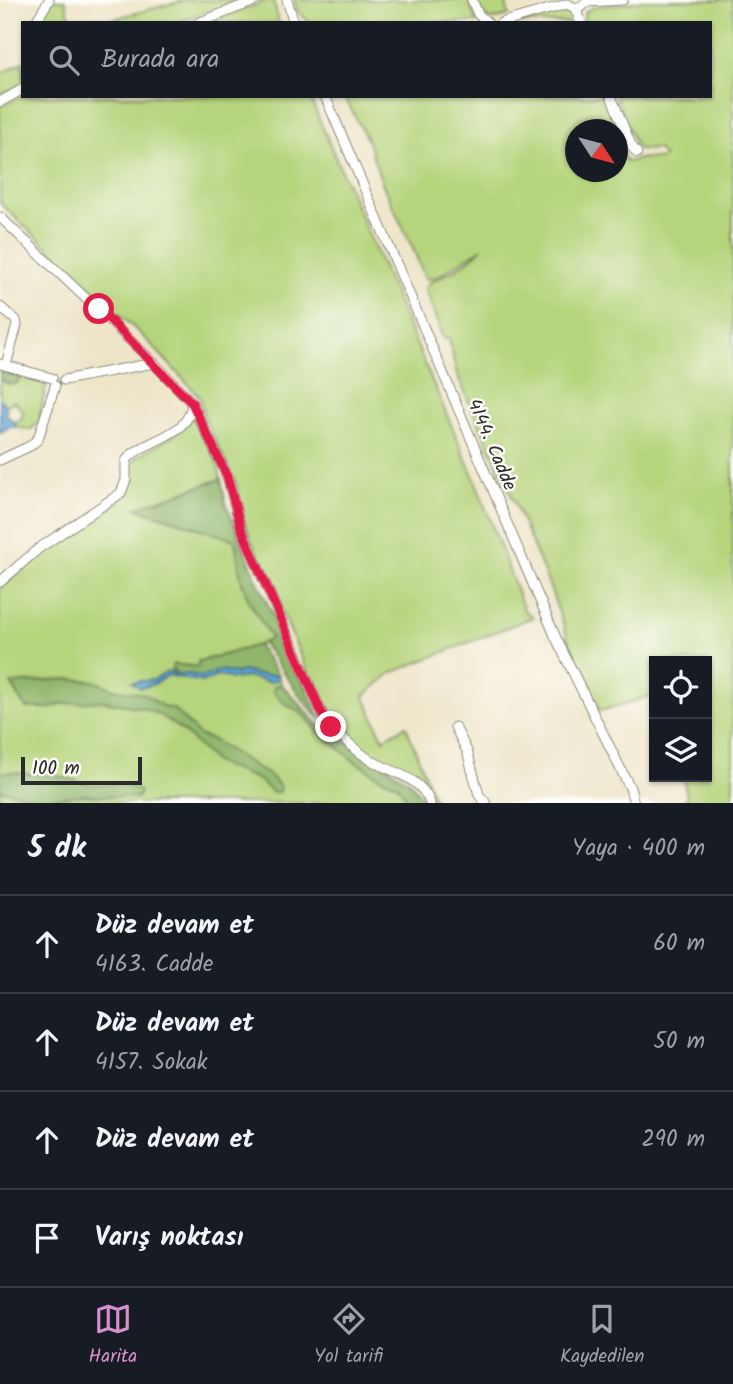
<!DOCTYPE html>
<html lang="tr">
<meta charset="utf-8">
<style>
body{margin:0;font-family:Kalam,sans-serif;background:#20242c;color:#f1f3f6}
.controls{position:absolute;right:21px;bottom:21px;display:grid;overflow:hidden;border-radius:0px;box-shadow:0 2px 5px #0004}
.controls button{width:63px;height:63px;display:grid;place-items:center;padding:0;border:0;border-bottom:2px solid #363941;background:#171b24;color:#f1f3f6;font:35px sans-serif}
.compass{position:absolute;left:565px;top:119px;width:63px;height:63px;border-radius:50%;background:#171b24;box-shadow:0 2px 5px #0004;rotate:126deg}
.scale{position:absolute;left:21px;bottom:18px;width:121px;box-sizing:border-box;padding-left:7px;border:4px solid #2b2b2b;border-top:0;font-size:19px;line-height:24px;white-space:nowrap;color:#2b2b2b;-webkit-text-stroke:5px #fdfcf7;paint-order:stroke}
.stop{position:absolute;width:21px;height:21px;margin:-16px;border:5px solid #e11d48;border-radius:50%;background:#fff}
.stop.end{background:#e11d48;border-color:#fff;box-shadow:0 2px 7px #0008}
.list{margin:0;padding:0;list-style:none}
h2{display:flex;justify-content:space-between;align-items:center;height:91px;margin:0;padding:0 28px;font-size:30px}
h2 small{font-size:23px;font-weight:400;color:#9ea1a6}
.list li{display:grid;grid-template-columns:46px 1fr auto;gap:21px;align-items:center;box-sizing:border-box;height:98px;padding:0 28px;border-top:2px solid #363941}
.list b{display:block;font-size:26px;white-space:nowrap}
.list p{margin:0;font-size:23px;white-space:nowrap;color:#9ea1a6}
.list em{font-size:23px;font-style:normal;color:#9ea1a6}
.icon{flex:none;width:38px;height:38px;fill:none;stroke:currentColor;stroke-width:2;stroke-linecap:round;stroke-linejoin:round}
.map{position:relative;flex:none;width:733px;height:803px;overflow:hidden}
.search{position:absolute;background:#171b24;box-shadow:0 2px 5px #0004;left:21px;right:21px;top:21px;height:77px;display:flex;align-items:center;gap:18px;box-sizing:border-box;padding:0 24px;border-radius:0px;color:#9ea1a6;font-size:26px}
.sheet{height:483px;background:#171b24}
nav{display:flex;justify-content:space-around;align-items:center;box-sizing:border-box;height:98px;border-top:2px solid #363941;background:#171b24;font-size:19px;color:#9ea1a6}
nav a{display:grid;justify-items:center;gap:4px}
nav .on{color:#d690ce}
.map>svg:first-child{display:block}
.green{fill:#b6d47b;stroke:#708053;stroke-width:2;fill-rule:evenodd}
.forest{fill:#90b66b;stroke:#5e704b;stroke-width:2}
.water{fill:#5da7d5;stroke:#446980;stroke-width:2}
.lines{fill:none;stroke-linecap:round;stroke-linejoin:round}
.minor-casing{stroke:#8c887a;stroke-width:11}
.minor{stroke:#fff;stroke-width:9}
.route{stroke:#e11d48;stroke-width:9}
.labels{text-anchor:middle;stroke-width:5;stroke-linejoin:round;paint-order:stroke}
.street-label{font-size:19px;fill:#2b2b2b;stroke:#fdfcf7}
</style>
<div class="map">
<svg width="733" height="803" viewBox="0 0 733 803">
<rect width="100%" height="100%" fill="#fdfcf7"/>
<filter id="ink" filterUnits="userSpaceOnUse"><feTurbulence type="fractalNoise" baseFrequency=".0143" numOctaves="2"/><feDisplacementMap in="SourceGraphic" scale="14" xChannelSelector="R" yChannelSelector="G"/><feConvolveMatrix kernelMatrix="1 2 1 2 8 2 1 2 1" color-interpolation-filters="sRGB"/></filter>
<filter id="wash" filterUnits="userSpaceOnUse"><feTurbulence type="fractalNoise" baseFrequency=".00686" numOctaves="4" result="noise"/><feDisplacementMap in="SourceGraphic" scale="28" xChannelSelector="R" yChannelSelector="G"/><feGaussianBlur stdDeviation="1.57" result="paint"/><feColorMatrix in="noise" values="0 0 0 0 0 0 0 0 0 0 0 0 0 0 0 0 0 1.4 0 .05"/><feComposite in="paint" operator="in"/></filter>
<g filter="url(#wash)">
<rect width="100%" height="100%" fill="#eee5c8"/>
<path class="green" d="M52 0H65L71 22 37 23Z
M186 0H242L175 23H97Z
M268 0H273L279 23H206Z
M294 0H468L477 22 310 23 297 10Z
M474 0H505L509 15C488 24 484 19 474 0Z
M642 0H733V803H685L687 796 683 777H707V661H654V695L600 711 573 652 548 582 514 501 457 375 449 339 443 338 425 289 428 283C447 275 467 264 482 248L437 277 425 279 415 253 382 183 367 139 344 96H605L623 140 621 149 626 162 644 158 661 159 664 157 658 149 643 150 637 148 615 96H710V23H621L620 20 613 23H584V13C599 0 623 7 642 0ZM576 130H618V172H576Z
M562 9 572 11 576 23H522Z
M23 62V84L0 95V74Z
M23 96H309L475 480 524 610 533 617 391 673 364 696 383 739 406 726 436 803H433C424 772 391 770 367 755 349 743 337 727 324 711L241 515 236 483 204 417 200 397 148 341 0 203V106Z
M15 373 40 380 46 386 39 422 30 430 16 427V422L22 418 21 416 24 412 14 401 6 406 0 399V380C7 383 16 388 20 379Z
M191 417C204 433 217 458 221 479L137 508 235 540 241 579 249 601 272 638 255 647 198 661 199 667 173 664V671H169L154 680 134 682 140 688 154 684 169 675C181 678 191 679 203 682L219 675 232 679 248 677 269 682 279 679 281 684 274 687 283 702 305 716 318 731 354 761 381 778 397 784 410 803H0V588L83 524 118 503 131 481 129 466C145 445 176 442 191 417Z"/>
<path class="forest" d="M0 370 15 373 20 379 18 382 11 385 0 380Z
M221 479 225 501 259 585 321 720 300 696 263 643 271 638 249 601 241 579 235 540 136 508Z
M258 645 278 675H259L243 671 235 674 221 670 206 677 178 675 172 668 173 664 198 667V662Z
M67 679 94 681 113 689 144 694 164 707 174 709 199 735 213 740 272 777 280 787 279 792H273L257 779 216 763 184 732 158 714 142 708 102 701 61 704 49 708H26C19 700 18 692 11 684Z
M281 684 320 726 410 782 427 803H410L397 784 381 778 354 761 318 731 305 716 283 702 273 691 274 687Z
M8 772 63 777 92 785 113 784 135 788 140 792 137 798 83 795 43 799 0 790V773Z"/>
<path class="water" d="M0 399 6 406 7 416 16 424V427H9L0 433Z
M221 670 235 674 243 671 259 675H278L279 679 269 682 248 677 232 679 219 675 203 682C191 679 181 679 169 675L154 684 140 688 132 682 154 680 169 671 178 675 192 674 202 677Z"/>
</g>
<g filter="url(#ink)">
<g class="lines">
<g class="minor-casing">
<path id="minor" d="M287 0 294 23
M472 0 478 14 488 23
M576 11 587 2 623 0
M35 23 49 0
M198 23 257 0
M501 23 567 4 575 8 581 23
M325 96 556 638 630 788 634 803
M611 96 631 145 637 153
M0 102 23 89
M0 217 154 363 192 403 227 476 241 528 324 718C338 734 352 748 369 759 391 773 421 776 430 803
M0 307 16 320 17 325 6 365
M0 364 52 378
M64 380 154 363
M0 460 30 446 38 439 55 386
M0 582 38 549 121 493 126 480V461L130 456C148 439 189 436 192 404
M455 727 467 751 479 795 486 803"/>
</g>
<use href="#minor" class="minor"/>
</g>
</g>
<g class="lines" filter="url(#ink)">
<path class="route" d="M99 309 192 403 227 476 241 528 324 718 331 727"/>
</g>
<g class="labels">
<g class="street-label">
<text transform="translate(493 444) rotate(67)" y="7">4144. Cadde</text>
</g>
</g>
</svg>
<div class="controls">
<button><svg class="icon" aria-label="locate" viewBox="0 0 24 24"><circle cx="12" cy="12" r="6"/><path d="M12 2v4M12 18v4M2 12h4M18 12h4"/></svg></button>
<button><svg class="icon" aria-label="layers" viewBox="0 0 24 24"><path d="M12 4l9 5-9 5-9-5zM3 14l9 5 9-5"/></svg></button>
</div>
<svg class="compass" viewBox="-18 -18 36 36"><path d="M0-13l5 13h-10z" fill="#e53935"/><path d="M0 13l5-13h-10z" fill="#9ea1a6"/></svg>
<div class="scale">100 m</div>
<div class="stop" style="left:99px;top:309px"></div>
<div class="stop end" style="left:331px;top:727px"></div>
<div class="search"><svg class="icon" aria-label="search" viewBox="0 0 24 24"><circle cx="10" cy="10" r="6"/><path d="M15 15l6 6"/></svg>Burada ara</div>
</div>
<section class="sheet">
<h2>5 dk<small>Yaya · 400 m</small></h2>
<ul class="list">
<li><svg class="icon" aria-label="ahead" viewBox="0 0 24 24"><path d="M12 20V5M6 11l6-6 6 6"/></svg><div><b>Düz devam et</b><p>4163. Cadde</p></div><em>60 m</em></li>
<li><svg class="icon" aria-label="ahead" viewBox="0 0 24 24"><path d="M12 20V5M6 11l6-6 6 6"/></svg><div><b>Düz devam et</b><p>4157. Sokak</p></div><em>50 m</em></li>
<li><svg class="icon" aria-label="ahead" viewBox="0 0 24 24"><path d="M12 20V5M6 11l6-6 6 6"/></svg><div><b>Düz devam et</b></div><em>290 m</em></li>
<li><svg class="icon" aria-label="arrive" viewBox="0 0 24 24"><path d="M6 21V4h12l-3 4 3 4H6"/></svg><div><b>Varış noktası</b></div></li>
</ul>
</section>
<nav>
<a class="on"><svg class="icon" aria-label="map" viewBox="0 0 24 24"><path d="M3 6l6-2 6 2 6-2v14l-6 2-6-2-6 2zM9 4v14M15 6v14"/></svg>Harita</a>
<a><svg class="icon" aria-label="directions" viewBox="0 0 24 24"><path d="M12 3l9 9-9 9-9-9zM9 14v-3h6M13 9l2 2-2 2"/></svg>Yol tarifi</a>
<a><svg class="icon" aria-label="saved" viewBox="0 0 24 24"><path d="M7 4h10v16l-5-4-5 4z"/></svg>Kaydedilen</a>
</nav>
